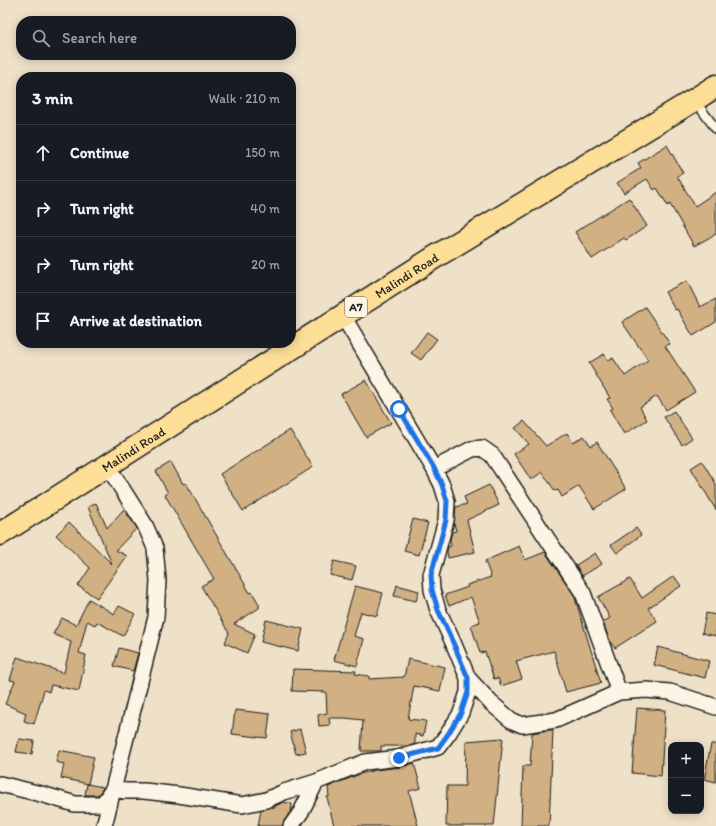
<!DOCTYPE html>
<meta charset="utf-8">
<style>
body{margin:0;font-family:Itim,sans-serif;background:#242831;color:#f1f3f6}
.controls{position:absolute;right:12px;bottom:12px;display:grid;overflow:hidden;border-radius:8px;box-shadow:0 2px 10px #0003}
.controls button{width:36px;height:36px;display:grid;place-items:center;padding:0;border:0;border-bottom:1px solid #363941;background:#171b24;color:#f1f3f6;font:20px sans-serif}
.stop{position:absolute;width:12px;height:12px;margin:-9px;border:3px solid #1a73e8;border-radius:50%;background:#fff}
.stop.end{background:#1a73e8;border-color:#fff;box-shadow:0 1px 4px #0008}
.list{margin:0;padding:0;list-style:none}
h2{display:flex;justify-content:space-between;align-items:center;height:52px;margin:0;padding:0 16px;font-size:17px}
h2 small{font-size:13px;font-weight:400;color:#9ea1a6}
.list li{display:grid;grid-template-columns:26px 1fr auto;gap:12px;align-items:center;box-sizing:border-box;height:56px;padding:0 16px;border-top:1px solid #363941}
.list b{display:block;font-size:15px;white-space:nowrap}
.list em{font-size:13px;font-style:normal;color:#9ea1a6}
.icon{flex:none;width:22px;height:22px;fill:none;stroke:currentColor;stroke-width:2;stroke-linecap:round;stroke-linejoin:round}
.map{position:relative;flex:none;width:716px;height:826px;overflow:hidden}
.search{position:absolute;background:#171b24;box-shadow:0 2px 10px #0003;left:16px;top:16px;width:280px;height:44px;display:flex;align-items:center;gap:10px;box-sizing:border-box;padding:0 14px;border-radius:16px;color:#9ea1a6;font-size:15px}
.panel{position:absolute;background:#171b24;box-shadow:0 2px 10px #0003;left:16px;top:72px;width:280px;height:276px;border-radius:16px}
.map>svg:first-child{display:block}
.building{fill:#d1b184;stroke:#1c1c1c}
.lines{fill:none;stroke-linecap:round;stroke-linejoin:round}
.lane-casing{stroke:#1c1c1c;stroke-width:11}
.street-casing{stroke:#1c1c1c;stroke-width:18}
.highway-casing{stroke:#1c1c1c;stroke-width:25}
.lane{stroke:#fcf5e5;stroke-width:8}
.street{stroke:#fcf5e5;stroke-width:15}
.highway{stroke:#fdde96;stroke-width:22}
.route{stroke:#1a73e8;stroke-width:5}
.labels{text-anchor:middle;stroke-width:3;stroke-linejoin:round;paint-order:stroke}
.shield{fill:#fcf5e5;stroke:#5f5d58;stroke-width:1}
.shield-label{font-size:12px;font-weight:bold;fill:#1c1c1c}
.street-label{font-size:13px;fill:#1c1c1c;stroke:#fcf5e5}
</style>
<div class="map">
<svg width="716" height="826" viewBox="0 0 716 826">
<rect width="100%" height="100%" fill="#efe1c8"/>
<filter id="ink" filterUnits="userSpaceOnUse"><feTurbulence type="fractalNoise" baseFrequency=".025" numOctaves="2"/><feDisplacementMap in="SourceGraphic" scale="8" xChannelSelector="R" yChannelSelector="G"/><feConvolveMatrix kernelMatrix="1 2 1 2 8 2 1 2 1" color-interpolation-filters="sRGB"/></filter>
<g filter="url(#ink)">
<path class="building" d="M667 145 683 173 677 176 695 206 716 192V234L694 246 670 204 668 206 657 188 654 190 647 179 624 193 617 183 641 168 638 163Z
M629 198 647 226 626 240 624 238 592 259 575 232Z
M687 281 700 307 716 299V322L693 336 677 309 675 310 665 292Z
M645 307 670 344 665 346 695 392 666 410 657 396 640 407 647 420 624 434 610 410 613 408 607 399 610 398 589 363 604 354 608 360 613 358 625 376 648 360 622 322Z
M427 332 437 339 421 360 411 353Z
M366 380 391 423 366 437 341 394Z
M674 411 692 438 682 445 664 417Z
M524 421 546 446 567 433 573 443 584 436 591 446 597 442 626 489 594 509 579 486 562 497 558 490 555 491 542 472 531 480 514 454 529 444 515 428Z
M290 430 313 467 243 511 220 474Z
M702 461 716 484V510L691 468Z
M171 462 183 484 186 483 250 593 252 592 259 604V608L234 624 255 634 247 653 225 643 229 633 201 586 214 579 165 495 168 493 156 471Z
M489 485 499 505 467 520 475 552 448 558 447 551 448 547 451 546 450 540 452 532 456 531 454 523 456 507 467 504 464 497Z
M96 503 107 528 123 510 127 514 137 528 116 550 127 556 97 598 78 586 90 568 56 535 69 522 112 564 88 507Z
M413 519 428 523 419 555 404 551Z
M636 528 641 535 617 553 611 545Z
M519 546 525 560 545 552 574 595 601 683 566 692 554 651 516 661 522 679 501 686 498 678 494 679 485 652 480 653 471 625 480 622 471 597 449 606 445 595 468 587 467 585 491 577 485 561Z
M595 553 602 564 582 576 576 565Z
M334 561 356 566 352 580 330 575Z
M674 576 681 586 648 608 657 621 615 648 610 642 603 622 610 618 598 597 630 579 642 598Z
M397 585 419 591 416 601 394 596Z
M355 586 383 593 377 616 361 612 354 636 364 639 357 666 334 660Z
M89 599 114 614 119 606 135 614 123 636 97 622 95 625 87 621 79 653 86 655 79 691 51 685 49 692 44 690 34 724 24 721 26 713 5 704 15 681 10 680 17 657 64 673 71 642 53 634 62 618 76 625Z
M706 613 716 615V636L702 633Z
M266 620 303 629 298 651 261 642Z
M658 647 709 661 705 678 654 665Z
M119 648 138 653 133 671 114 666Z
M408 659 445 667 440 691 414 686 408 719 426 721 423 736 415 734V744L409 746H381V751H361L363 720 345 718H329L330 725 319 726 318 715 327 713 326 692 292 691 293 669 356 671 355 674 369 676V679L404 677Z
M637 708 665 710 661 776 632 773Z
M235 710 270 714 267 738 232 734Z
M300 729 306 752 296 754 290 732Z
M549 730H553L549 826H521L523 766H530L532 733Z
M503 738 494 826H446L447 786H465L466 741Z
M19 739 34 741 32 754 16 752Z
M711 744H716V782L704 779Z
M59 750 94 757 88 784 61 778 64 764 56 762Z
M414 763 421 788 409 791 418 826H334L327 797H329L328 787 360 774 375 770 401 767Z
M87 784 103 787V788L98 795H85Z
M284 802 292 804 291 811 284 821 282 826H258L261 810 272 807 275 808V806Z"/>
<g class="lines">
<g class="lane-casing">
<path id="lane" d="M695 101 716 129"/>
</g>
<g class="street-casing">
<path id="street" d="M343 316 434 469 442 485 447 501 446 520 431 575 432 590 438 610 452 640 468 678 491 703 511 720 522 725 556 720 619 692 646 690 670 692 716 707
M434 469 472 449 482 448 492 455 583 593 619 692
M0 784 41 794 75 804H103L113 789 125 791H144L179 795 242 805 266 800 284 792 316 782
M104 826 156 617 158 580 155 548 145 525 107 465
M291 826 301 812 316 782 365 762 399 758 438 747 448 734 461 713 468 692V678"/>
</g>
<g class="highway-casing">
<g id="highway">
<path id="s1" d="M0 534 435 257 694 100 716 86"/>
</g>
</g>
<use href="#lane" class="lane"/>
<use href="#street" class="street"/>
<use href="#highway" class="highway"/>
</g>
</g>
<g class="lines" filter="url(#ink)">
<path class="route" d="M399 409 434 468 442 485 447 501 446 520 431 575 432 590 438 610 452 640 468 678V692L461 713 448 734 438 748 399 758"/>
</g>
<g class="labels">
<rect class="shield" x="345" y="297" width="22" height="20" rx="3"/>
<g class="shield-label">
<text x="356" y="311">A7</text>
</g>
<g class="street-label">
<text dy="5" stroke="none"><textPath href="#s1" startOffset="482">Malindi Road</textPath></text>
<text dy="5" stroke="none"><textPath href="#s1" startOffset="158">Malindi Road</textPath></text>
</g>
</g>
</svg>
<div class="controls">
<button>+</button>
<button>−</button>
</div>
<div class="stop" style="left:399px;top:409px"></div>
<div class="stop end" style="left:399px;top:758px"></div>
<div class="search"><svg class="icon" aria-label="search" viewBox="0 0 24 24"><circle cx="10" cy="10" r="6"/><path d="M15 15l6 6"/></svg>Search here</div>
<section class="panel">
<h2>3 min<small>Walk · 210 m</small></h2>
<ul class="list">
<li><svg class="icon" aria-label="ahead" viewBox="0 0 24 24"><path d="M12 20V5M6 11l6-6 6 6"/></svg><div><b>Continue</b></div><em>150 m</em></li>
<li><svg class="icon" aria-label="right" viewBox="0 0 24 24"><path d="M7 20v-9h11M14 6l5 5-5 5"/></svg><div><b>Turn right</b></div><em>40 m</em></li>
<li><svg class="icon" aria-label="right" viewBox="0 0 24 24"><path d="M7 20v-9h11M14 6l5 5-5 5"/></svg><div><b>Turn right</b></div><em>20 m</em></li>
<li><svg class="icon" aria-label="arrive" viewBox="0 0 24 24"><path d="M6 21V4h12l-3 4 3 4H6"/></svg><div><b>Arrive at destination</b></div></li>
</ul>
</section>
</div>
